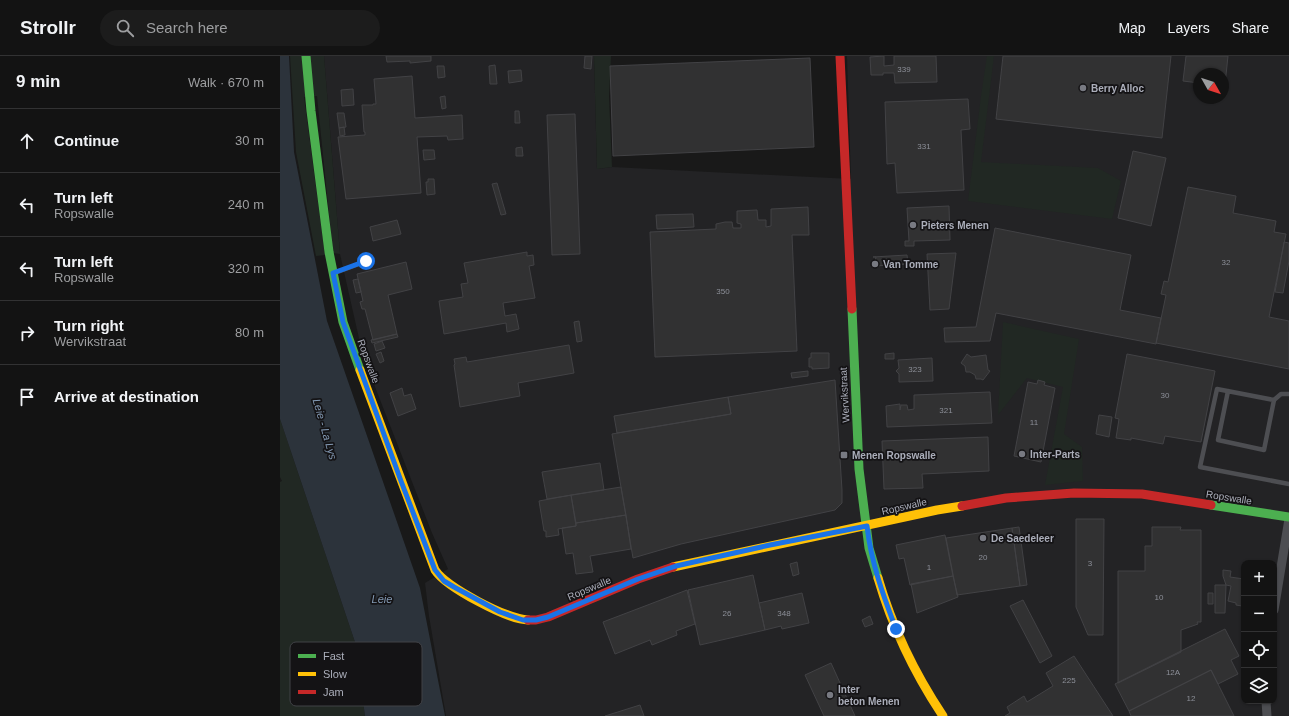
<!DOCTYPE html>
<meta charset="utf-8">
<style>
body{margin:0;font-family:Helvetica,sans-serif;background:#1c1c1c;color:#f1f3f6}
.controls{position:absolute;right:12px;bottom:12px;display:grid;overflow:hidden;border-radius:8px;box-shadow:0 1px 3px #0004}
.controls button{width:36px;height:36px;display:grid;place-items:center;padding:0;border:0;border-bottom:1px solid #323233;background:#131313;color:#f1f3f6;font:20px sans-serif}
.compass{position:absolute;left:913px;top:12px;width:36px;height:36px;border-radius:50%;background:#131313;box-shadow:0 1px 3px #0004;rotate:129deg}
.stop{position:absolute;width:12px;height:12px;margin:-9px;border:3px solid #1a73e8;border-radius:50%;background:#fff}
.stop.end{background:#1a73e8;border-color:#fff;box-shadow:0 1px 4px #0008}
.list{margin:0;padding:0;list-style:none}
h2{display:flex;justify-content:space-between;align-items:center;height:52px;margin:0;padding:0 16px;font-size:17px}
h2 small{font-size:13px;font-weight:400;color:#9d9ea0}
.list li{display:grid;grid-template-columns:26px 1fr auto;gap:12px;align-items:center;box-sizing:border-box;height:64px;padding:0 16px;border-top:1px solid #323233}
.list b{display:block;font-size:15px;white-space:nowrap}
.list p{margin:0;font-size:13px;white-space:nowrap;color:#9d9ea0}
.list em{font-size:13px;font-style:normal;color:#9d9ea0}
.icon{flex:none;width:22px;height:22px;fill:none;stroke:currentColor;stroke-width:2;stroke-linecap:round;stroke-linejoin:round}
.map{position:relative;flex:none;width:1009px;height:660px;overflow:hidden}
header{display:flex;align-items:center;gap:24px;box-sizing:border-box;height:56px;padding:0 20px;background:#131313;border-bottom:1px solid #323233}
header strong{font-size:19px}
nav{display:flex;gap:22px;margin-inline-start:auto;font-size:14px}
.search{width:280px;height:36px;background:#1c1c1c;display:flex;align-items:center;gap:10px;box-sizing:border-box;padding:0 14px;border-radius:22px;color:#9d9ea0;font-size:15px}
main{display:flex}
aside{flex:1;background:#131313}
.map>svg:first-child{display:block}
.built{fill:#232325;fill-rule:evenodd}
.green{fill:#212823}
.water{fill:#2c333b}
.building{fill:#313132;stroke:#424245}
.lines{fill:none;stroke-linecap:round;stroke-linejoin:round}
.lane{stroke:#4d4e52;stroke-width:4.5}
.street{stroke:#4d4e52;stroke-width:9}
.fast{stroke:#4caf50;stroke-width:9}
.slow{stroke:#ffc107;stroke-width:9}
.jam{stroke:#c62828;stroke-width:9}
.route{stroke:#1a73e8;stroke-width:5}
.poi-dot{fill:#787a82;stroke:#141315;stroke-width:1.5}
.labels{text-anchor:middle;stroke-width:3.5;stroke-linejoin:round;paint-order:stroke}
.number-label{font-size:8px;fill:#8c8f98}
.poi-label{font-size:10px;font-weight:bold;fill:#abaeba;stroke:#141315;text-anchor:start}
.street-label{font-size:10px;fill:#abaeba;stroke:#141315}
.water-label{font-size:11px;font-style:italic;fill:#8399b3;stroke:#141315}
.key{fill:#141315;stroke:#414247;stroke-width:1}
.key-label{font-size:11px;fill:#abaeba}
</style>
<header>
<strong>Strollr</strong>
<div class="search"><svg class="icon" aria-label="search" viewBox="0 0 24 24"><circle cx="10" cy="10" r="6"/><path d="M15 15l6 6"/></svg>Search here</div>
<nav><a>Map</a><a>Layers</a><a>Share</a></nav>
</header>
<main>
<aside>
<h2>9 min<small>Walk · 670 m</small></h2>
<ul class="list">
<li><svg class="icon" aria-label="ahead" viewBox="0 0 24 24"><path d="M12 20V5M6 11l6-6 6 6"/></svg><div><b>Continue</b></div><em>30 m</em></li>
<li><svg class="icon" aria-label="left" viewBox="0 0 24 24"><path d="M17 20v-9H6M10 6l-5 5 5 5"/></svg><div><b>Turn left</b><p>Ropswalle</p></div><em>240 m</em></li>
<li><svg class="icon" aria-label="left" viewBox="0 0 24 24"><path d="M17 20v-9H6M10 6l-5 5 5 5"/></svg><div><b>Turn left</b><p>Ropswalle</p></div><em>320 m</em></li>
<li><svg class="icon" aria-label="right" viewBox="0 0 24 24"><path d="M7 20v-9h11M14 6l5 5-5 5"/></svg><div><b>Turn right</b><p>Wervikstraat</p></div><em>80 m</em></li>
<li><svg class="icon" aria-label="arrive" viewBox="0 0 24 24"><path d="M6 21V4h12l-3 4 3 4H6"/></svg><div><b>Arrive at destination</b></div></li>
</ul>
</aside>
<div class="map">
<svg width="1009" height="660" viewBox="0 0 1009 660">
<rect width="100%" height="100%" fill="#191919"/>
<path class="built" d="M44 0H314L317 113 332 111 571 123 567 0H1009V660H166L149 560 145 527 168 513 152 477 83 300 60 198ZM919 18H943V42H919ZM964 507H994V645H964Z"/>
<path class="green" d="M10 0H44L60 198 53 197 37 40 24 41 45 199 36 200 16 96Z
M314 0H331L329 40 332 111 317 113Z
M707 0H714L701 106 818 112 841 125 832 163 688 145 701 40Z
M723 266 799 283 784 378 802 391 803 425 765 429 783 331 747 322 718 359Z
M0 363 75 586 85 660H0V426L2 425 0 421Z"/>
<path class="water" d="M0 0H9L14 96 47 265 140 532 165 660H85L75 586 0 363Z"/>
<path class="building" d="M106 0H151V5L130 7V5L107 6Z
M305 0H312L311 13 304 12Z
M604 0V10L614 9V0H656L657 26 615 27 614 17H603V19H591L590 1Z
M723 0H891L882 82 716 63Z
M906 0H948L944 38 943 18H919V27L903 25Z
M530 2 534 91 333 100 330 10Z
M215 9 217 28H210L209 10Z
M157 10H164L165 21 158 22Z
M241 14 242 25 229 27 228 15Z
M132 20 135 62 182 59 183 83 168 84 167 80 137 81 141 137 66 143 58 81 85 79V76H84L82 49H93V48H96L94 23Z
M73 33 74 49 62 50 61 34Z
M165 40 166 52 162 53 160 41Z
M688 43 690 73 681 74 684 134 617 137 615 107 607 108 605 46Z
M235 55H239L240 67H235Z
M57 57H64L66 71 59 72Z
M295 58 300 198 272 199 267 59Z
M64 71 65 79 60 80 59 72Z
M242 91 243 100H236V92Z
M143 94H154L155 103 144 104Z
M853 95 886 102 871 170 838 162Z
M148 123H154L155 138 147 139 146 126H148Z
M217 127 226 158 221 159 212 128Z
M908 131 956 140 953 157 996 165 994 176 1006 178 989 261 1009 265V313L876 287 886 239 881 238 884 225 888 226Z
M669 150 670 184 634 185V190H625V185H629L627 152Z
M528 151 529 179H512L517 295 375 301 370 176 436 173V168L445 166H452L453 172H461V168L457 167V155L477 154 478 164H486V171L491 170V153Z
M413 158 414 171 377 173 376 159Z
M117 164 121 178 93 185 90 171Z
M715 172 851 199 840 254 881 262 876 288 716 257 710 285 665 286 664 272 696 271Z
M1004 186 1009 187V205L1003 237 995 236Z
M247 196V200L253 199 254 209 249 210 255 242 223 247 225 260 236 258 239 273 227 276 226 267 164 278 159 245 183 241 181 228 188 227 184 207Z
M676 197 669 253 650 254 647 198Z
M627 199 628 208 594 210 596 201H593Z
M126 206 132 233 108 239 117 278 93 284 85 253H82L80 246 83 245 77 218Z
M78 223 81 236 76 237 73 224Z
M299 265 302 285 297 286 294 266Z
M117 278 118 281 92 287 91 284Z
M102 285 105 292 96 295 94 288Z
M289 289 294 317 238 327 240 340 180 351 174 309 175 308 174 303 186 301 187 306Z
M101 296 104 305 100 307 96 298Z
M531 297H549V312L532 313V311H529V302H531Z
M614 297V303H605V298Z
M687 298 691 301 706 299 708 314 710 315 703 324 701 323H696L695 319 690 316H686L685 310 681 307Z
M847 298 935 315 921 386 885 380 883 388 851 382V384L836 382 839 363 835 362Z
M652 302 653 325 619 326V318L616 315 619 312 618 304Z
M528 315V320L512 322 511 317Z
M555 324 562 434V447L555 454 401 488 353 502 332 378 451 358 448 341Z
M758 324 765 326 764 329 775 332 761 406 734 400 748 326 757 328Z
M122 332 124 340 131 338 136 353 118 360 110 337Z
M710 336 712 367 607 371 606 350 620 348V354L621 349H627L628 354 634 353V339Z
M448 341 451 358 337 377 334 360Z
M819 359 832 361 829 381 816 378Z
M708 381 709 415 642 418 643 432 604 433 602 385Z
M320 407 324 434 267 443 262 416Z
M341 431 346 459 296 467 291 439Z
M291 439 296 470 278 473 279 479 266 481V475H264L259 445Z
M346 459 351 493 310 500 313 516 296 518 293 497 286 498 282 472 296 470V467Z
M796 463H824L823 579H808L796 551Z
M739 471 747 529 740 530 732 472Z
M872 471H901L900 474H921V566H917L918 568 901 574V596L838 627V515H865V490H872Z
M732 472 740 530 677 539 666 482Z
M665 479 673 520 630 529 624 502 619 503 616 489Z
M517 506 519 518 513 520 510 508Z
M943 514 951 515 950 521 964 523V544H963L962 550 956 549V547L948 545 951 530 946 529 943 520Z
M473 519 485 574 420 589 408 534Z
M673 520 678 541 637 557 631 528Z
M935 529H946L945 557H935Z
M407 534 415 568 396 575 397 579 372 589 370 584 335 598 323 566Z
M522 537 529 567 502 573 501 570 485 574 479 547Z
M928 537H933V548H928Z
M743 544 772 600 760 607 730 550Z
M590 560 593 568 585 571 582 564Z
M945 573 959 600 951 604 958 618 938 628 931 614 849 655 835 628Z
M794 600 833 660H725L730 657 727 651 744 640 747 646 773 630 766 617Z
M551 607 575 660H544L525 619Z
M931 614 954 660H851L849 655Z
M360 649 364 660H325Z"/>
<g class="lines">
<path class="lane" d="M55 217 87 205
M948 335 938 384 984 394 994 344 937 333 920 411 1009 428
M994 344 1001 338H1009"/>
<path class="street" d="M994 554 1009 463
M986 645 987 660"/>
<path class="fast" d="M26 0 31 55 49 196 63 266 80 314
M572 253 579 413 589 492 598 522
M931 449 1009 461"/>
<path class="slow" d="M80 314 155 514C166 531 228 564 248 564
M393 511 657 454 682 450
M598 522C612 570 635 618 663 660"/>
<path class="jam" d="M560 0 572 253
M682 450 726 442 794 437 862 438 931 449
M248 564H256L268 561 358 523 393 511"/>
</g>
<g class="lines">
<path class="route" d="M86 205 53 217 63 266 121 425 155 514 164 525 174 531 220 556 243 564H256L268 561 358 523 396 510 490 489 587 470C591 506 603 539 616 573"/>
</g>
<g class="poi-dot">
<circle cx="803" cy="32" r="4"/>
<circle cx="633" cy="169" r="4"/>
<circle cx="595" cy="208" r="4"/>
<circle cx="742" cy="398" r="4"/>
<rect x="560" y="395" width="8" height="8" rx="2"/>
<circle cx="703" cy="482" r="4"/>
<circle cx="550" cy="639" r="4"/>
</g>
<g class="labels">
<g class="number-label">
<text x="624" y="16">339</text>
<text x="644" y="93">331</text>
<text x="946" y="209">32</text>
<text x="443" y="238">350</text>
<text x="635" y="316">323</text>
<text x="885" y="342">30</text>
<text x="666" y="357">321</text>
<text x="754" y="369">11</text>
<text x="703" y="504">20</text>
<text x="810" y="510">3</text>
<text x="649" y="514">1</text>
<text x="879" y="544">10</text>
<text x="447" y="560">26</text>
<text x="504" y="560">348</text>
<text x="893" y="619">12A</text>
<text x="789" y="627">225</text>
<text x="911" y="645">12</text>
</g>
<g class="poi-label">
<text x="811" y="36">Berry Alloc</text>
<text x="641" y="173">Pieters Menen</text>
<text x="603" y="212">Van Tomme</text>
<text x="750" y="402">Inter-Parts</text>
<text x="572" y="403">Menen Ropswalle</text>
<text x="711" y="486">De Saedeleer</text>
<text x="558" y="637">Inter<tspan x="558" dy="12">beton Menen</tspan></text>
</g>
<g class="street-label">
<text transform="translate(89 305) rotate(70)" y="4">Ropswalle</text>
<text transform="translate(564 339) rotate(-93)" y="4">Wervikstraat</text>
<text transform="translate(949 441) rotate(9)" y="4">Ropswalle</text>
<text transform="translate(624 450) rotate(-13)" y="4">Ropswalle</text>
<text transform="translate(309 532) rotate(-23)" y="4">Ropswalle</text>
</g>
<g class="water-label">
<text transform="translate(45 373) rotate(74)" y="4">Leie - La Lys</text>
<text x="102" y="547">Leie</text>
</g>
</g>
<rect x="10" y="586" width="132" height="64" rx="6" class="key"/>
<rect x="18" y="598" width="18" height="4" fill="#4caf50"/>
<rect x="18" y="616" width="18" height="4" fill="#ffc107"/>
<rect x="18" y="634" width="18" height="4" fill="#c62828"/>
<g class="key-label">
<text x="43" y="604">Fast</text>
<text x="43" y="622">Slow</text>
<text x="43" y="640">Jam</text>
</g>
</svg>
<div class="controls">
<button>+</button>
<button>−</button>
<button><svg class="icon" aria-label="locate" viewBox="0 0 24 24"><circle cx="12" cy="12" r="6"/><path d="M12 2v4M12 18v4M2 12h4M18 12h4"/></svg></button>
<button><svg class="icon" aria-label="layers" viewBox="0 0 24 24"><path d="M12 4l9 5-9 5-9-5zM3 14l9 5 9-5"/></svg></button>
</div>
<svg class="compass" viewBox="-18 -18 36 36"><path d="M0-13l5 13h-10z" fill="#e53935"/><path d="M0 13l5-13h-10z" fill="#9d9ea0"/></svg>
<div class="stop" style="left:86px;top:205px"></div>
<div class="stop end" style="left:616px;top:573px"></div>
</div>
</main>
